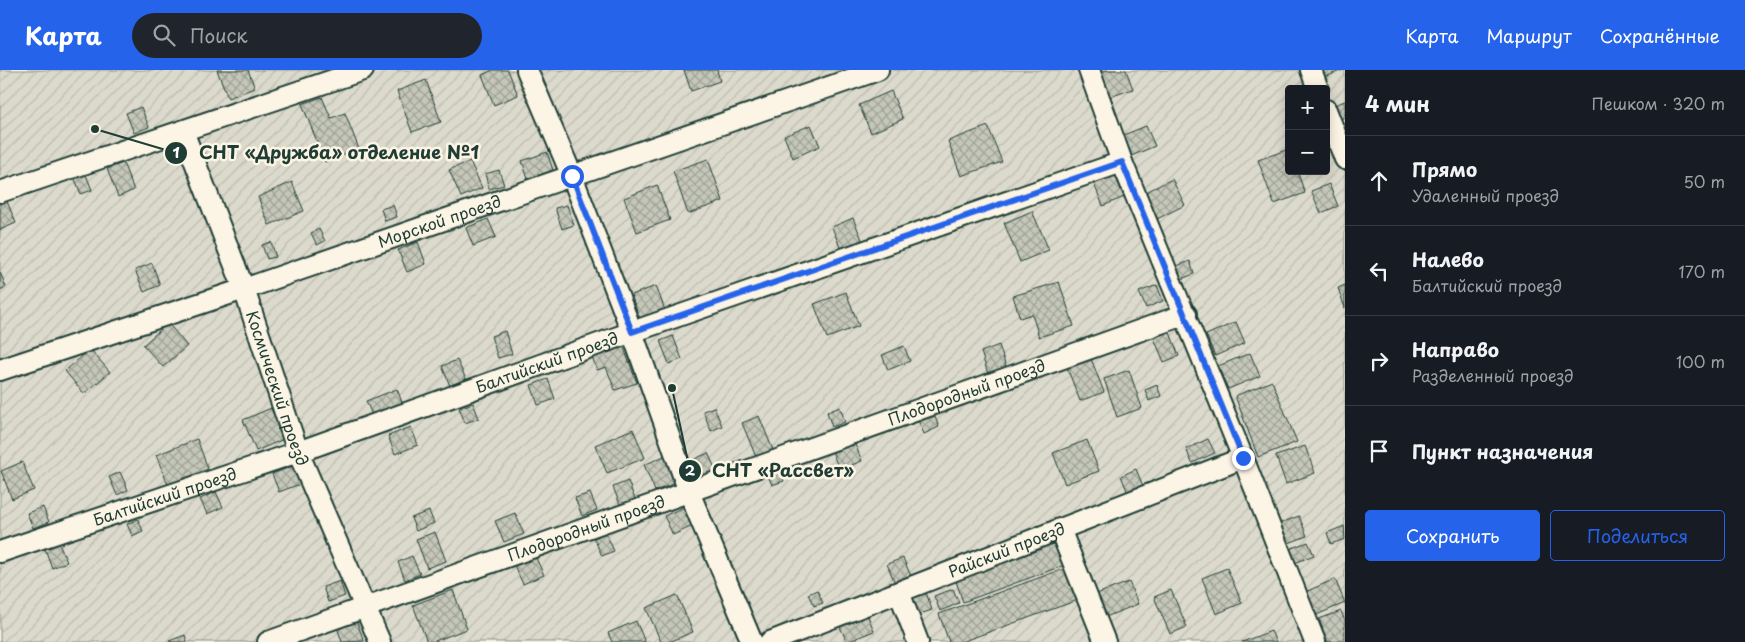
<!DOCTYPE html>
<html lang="ru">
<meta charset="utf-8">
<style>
body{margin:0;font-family:"Playpen Sans",sans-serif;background:#20242c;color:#f1f3f6}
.controls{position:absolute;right:15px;top:15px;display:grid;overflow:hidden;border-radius:5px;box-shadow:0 2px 12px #0003}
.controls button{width:45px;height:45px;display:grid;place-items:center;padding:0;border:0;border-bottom:1px solid #363941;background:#171b24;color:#f1f3f6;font:25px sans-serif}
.stop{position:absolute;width:15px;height:15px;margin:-11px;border:4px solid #2563eb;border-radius:50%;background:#fff}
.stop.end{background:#2563eb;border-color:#fff;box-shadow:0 1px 5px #0008}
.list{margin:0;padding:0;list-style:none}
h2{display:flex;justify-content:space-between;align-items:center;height:65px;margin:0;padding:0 20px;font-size:21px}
h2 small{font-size:16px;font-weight:400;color:#9ea1a6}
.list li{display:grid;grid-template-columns:32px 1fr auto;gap:15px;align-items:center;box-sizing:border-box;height:90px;padding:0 20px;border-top:1px solid #363941}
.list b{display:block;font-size:19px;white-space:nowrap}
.list p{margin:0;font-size:16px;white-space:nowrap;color:#9ea1a6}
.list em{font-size:16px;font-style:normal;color:#9ea1a6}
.actions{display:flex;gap:10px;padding:15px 20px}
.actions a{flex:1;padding:11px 0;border:1px solid #2563eb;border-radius:5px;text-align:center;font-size:18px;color:#2563eb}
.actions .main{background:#2563eb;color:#fff}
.icon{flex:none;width:28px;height:28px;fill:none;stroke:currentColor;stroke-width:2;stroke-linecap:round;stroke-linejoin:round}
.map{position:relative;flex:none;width:1345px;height:572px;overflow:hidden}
header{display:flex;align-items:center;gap:30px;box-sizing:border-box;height:70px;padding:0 25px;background:#2563eb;color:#fff}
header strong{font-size:24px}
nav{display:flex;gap:28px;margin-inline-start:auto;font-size:18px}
.search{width:350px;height:45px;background:#20242c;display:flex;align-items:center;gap:12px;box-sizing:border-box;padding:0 18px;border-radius:28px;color:#9ea1a6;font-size:19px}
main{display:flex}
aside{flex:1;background:#171b24}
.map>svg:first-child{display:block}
.garden{fill:url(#garden-furrows);stroke:#7e8c80;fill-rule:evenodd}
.building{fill:url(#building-cross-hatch);stroke:#1f3d34}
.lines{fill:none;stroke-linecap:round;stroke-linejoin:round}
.minor-casing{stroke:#1f3d34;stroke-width:24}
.minor{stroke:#fcf5e5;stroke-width:20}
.route{stroke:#2563eb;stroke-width:6}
.labels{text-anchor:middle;stroke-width:5;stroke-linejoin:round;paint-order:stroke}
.street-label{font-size:16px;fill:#1f3d34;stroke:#fcf5e5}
.leader{fill:none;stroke:#1f3d34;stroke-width:2}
.callout-dot{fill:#1f3d34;stroke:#fcf5e5;stroke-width:2}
.mark-label{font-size:15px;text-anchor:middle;font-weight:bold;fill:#fff}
.callout-label{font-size:18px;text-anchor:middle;font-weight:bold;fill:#1f3d34;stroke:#fcf5e5;stroke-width:5;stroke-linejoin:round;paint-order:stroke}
</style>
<header>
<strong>Карта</strong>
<div class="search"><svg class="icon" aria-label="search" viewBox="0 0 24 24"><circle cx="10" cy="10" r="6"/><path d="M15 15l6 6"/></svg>Поиск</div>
<nav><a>Карта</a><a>Маршрут</a><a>Сохранённые</a></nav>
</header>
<main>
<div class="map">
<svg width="1345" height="572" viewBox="0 0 1345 572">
<defs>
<pattern id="garden-furrows" width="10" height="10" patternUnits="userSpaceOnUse" patternTransform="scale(1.25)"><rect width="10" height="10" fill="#dcdacc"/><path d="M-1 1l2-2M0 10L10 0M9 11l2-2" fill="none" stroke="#bcbcb0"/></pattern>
<pattern id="building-cross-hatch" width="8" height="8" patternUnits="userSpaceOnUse" patternTransform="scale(1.25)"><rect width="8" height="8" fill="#c5c7b9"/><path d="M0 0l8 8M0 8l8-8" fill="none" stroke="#9fa397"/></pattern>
</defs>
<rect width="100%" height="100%" fill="#fcf5e5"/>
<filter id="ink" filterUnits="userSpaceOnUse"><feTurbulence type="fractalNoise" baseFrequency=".02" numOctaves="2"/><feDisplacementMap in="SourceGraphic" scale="10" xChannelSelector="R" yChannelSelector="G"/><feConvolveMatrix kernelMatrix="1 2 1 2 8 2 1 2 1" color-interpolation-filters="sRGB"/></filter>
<g filter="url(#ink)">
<path class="garden" d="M0 0H1345V572H0ZM1289 19H1326V101H1289Z"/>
<path class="building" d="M217 0H248L255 18 228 28Z
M493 0H508L518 25 494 35 482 5Z
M684 0H717L720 11 691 21Z
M1108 0H1126L1133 19 1104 29 1095 4Z
M1319 0H1343L1322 8Z
M426 10 441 52 412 62 397 21Z
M891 21 903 49 871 63 859 35Z
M322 27 331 48 345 43 359 79 325 92 302 34Z
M1345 31V47L1338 50 1332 36Z
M141 37 149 57 134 63 126 43Z
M811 55 820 76 793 88 784 66Z
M988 56 1002 92 961 106 948 71Z
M1146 56 1155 76 1129 87 1121 66Z
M1289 79V101H1297L1305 123 1274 134 1258 90Z
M547 82 553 100 528 109 522 91Z
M708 89 723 131 688 144 673 101Z
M470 91 482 118 461 127 449 100Z
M123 93 134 120 118 127 107 99Z
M499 100 504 115 489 119 485 104Z
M85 102 92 120 81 124 74 107Z
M1115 105 1124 127 1103 136 1094 114Z
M1172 109 1185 135 1157 149 1144 123Z
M292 112 304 141 269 155 258 127Z
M1329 114 1338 136 1321 143 1311 121Z
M657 115 670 150 637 162 624 128Z
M6 129 16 153 0 160V131Z
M393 135 397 147 385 151 381 139Z
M567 135 574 155 562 159 555 138Z
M1032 141 1049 180 1020 192 1004 153Z
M853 148 863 172 841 180 832 157Z
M488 149 496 167 473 176 466 158Z
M319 159 325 171 317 175 311 163Z
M271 172 276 187 267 189 262 175Z
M418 172 426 194 407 202 398 180Z
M1190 191 1194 204 1179 210 1174 197Z
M152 193 160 215 144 222 135 200Z
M0 202 6 217 0 220Z
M1059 212 1074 256 1039 267 1032 244 1020 248 1013 226Z
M1157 215 1163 231 1146 238 1139 222Z
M1345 215V238L1338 218Z
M656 216 665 240 640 249 631 225Z
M846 222 859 256 827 268 814 234Z
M1236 252 1245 273 1215 286 1206 265Z
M168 253 187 276 163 297 143 275Z
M1169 260 1179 286 1164 292 1153 266Z
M505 261 512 284 498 288 491 266Z
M673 266 682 289 669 294 660 271Z
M622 273 637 313 615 320 606 297 597 300 591 284Z
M999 275 1006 297 988 304 981 282Z
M904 276 910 291 888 300 882 285Z
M90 279 110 302 84 324 65 301Z
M1250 283 1260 306 1228 319 1218 296Z
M1090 286 1104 322 1080 331 1066 295Z
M457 290 466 309 450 316 442 296Z
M1129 300 1142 338 1117 347 1104 309Z
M548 309 555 329 538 335 531 315Z
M1272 311 1297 372 1258 387 1235 326Z
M1157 315 1161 326 1149 331 1145 320Z
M397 319 403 335 373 347 366 331Z
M473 333 479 348 465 353 459 338Z
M714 337 722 356 711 361 703 341Z
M840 337 845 352 832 357 827 342Z
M271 338 284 369 256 381 243 350Z
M933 342 939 357 924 364 917 348Z
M759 346 773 380 756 387 742 353Z
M411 357 418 375 395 384 388 366Z
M633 359 645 388 607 403 595 375Z
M197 369 208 399 168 415 156 385Z
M1208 369 1215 383 1192 393 1186 379Z
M1087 370 1099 401 1065 414 1053 383Z
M854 372 862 391 839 400 832 381Z
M1305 376 1315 403 1286 414 1276 386Z
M708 383 716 400 694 410 686 393Z
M664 386 675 413 655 421 644 395Z
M22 392 34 420 12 429 1 401Z
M293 396 300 414 279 422 272 404Z
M779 397 784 411 772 415 766 401Z
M1136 399 1143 416 1128 423 1121 406Z
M120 402 128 420 117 425 109 407Z
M628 411 636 432 621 437 613 417Z
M216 422 223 437 207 444 200 429Z
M590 423 597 440 582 446 575 428Z
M686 436 695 455 673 465 664 446Z
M43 437 49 452 33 458 27 443Z
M429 441 434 453 416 461 411 448Z
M515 443 524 464 504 472 495 451Z
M1299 446 1307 466 1286 474 1278 454Z
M138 449 143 461 132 466 127 454Z
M1344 456 1345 469 1331 474 1327 463Z
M435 462 446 491 427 498 416 469Z
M606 463 614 481 602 486 594 468Z
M1057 471 1065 495 963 532 955 508Z
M1308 472 1314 485 1295 493 1289 479Z
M59 474 67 492 52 498 45 479Z
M533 482 544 505 523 514 512 491Z
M412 486 420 504 405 510 398 492Z
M903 488 911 506 895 513 887 494Z
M1066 498 1078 530 961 572H949L939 544Z
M1227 498 1242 533 1216 544 1202 508Z
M1335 509 1345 533 1314 546 1305 522Z
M340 511 345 526 328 532 323 517Z
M1129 512 1138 534 1103 548 1094 525Z
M953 519 959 533 940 541 934 526Z
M453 520 467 559 432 572H427L413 535Z
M817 520 823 533 814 536 808 524Z
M1171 520 1187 557 1170 564 1154 527Z
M926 522 932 540 917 545 910 527Z
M677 525 693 562 669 572H661L646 538Z
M1341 541 1345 551V571L1328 572 1319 549Z
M868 546 874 561 847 572 840 557Z
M356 550 364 571 342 572 337 557Z
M636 551 645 572H612L608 563Z
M1271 561 1276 572H1242Z
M185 565 187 572H170L169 571Z"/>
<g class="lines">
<g class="minor-casing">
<g id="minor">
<path d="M527 0 572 106 632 262 689 422 752 572"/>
<path d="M1089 0 1122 92 1243 388 1315 572"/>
<path d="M1311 0 1318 19"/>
<path d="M1326 40 1345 89"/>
<path id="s1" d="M183 61 244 219 298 382 380 572"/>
<path d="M0 122 363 0"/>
<path id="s2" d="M0 300 244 219 878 0"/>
<path d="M1060 459 1105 572"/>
<path id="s3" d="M0 482 298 382 632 262 1122 92"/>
<path d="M899 522 918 572"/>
<path id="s4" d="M268 572 1186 244"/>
<path id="s5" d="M770 572 1243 388"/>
</g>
</g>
<use href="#minor" class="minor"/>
</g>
</g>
<g class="lines" filter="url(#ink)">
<path class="route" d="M572 106 632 262 1122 92 1243 388"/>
</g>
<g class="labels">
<g class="street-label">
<text dy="6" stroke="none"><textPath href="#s2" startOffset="464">Морской проезд</textPath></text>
<text dy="6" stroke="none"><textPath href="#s3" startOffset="579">Балтийский проезд</textPath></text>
<text dy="6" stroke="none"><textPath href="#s1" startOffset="274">Космический проезд</textPath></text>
<text dy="6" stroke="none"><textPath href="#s4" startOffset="742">Плодородный проезд</textPath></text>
<text dy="6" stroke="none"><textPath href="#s3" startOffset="174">Балтийский проезд</textPath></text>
<text dy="6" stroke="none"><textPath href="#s4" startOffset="338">Плодородный проезд</textPath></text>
<text dy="6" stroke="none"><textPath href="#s5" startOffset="254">Райский проезд</textPath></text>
</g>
</g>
<path class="leader" d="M95 59L176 83M672 318L690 401"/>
<g class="callout-dot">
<circle cx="95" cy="59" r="5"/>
<circle cx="672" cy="318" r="5"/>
<circle cx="176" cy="83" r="12"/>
<circle cx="690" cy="401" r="12"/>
</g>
<g class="mark-label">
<text x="176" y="88">1</text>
<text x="690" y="406">2</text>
</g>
<g class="callout-label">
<text x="339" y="89">СНТ «Дружба» отделение №1</text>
<text x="783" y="407">СНТ «Рассвет»</text>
</g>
</svg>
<div class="controls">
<button>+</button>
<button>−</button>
</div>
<div class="stop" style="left:572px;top:106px"></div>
<div class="stop end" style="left:1243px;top:388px"></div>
</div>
<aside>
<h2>4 мин<small>Пешком · 320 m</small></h2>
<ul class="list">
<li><svg class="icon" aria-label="ahead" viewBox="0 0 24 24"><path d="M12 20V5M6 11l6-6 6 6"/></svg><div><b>Прямо</b><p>Удаленный проезд</p></div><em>50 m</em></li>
<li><svg class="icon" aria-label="left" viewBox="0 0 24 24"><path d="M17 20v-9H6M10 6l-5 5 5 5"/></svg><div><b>Налево</b><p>Балтийский проезд</p></div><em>170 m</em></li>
<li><svg class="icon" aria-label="right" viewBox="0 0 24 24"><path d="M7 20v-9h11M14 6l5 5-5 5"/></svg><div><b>Направо</b><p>Разделенный проезд</p></div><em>100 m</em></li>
<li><svg class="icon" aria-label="arrive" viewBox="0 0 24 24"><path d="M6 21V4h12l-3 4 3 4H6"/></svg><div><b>Пункт назначения</b></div></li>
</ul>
<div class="actions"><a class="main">Сохранить</a><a>Поделиться</a></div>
</aside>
</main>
